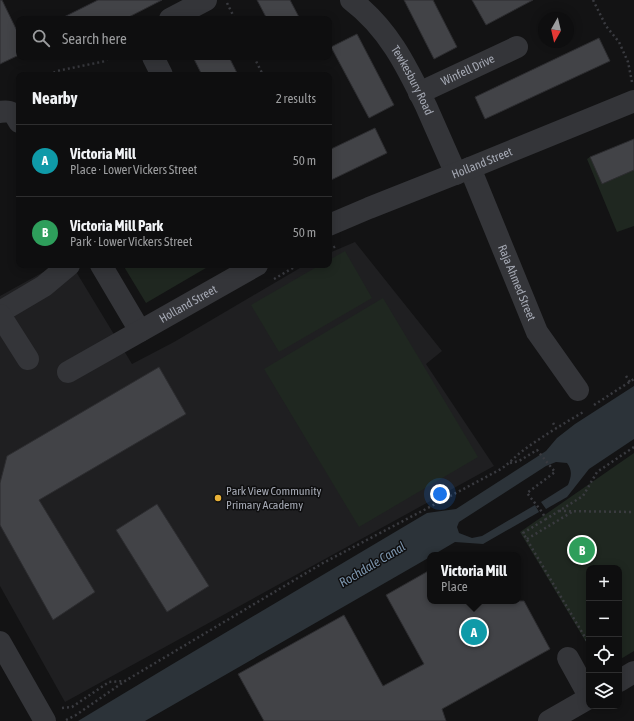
<!DOCTYPE html>
<meta charset="utf-8">
<style>
body{margin:0;font-family:"Asap Condensed",sans-serif;background:#1c1c1d;color:#f1f3f6}
.controls{position:absolute;right:12px;bottom:12px;display:grid;overflow:hidden;border-radius:8px;box-shadow:0 2px 10px #0003}
.controls button{width:36px;height:36px;display:grid;place-items:center;padding:0;border:0;border-bottom:1px solid #2e2e2f;background:#0e0e0f;color:#f1f3f6;font:20px sans-serif}
.compass{position:absolute;left:538px;top:12px;width:36px;height:36px;border-radius:50%;background:#0e0e0f;box-shadow:0 2px 10px #0003;rotate:188deg}
.you{position:absolute;left:440px;top:494px;width:14px;height:14px;margin:-10px;border:3px solid #fff;border-radius:50%;background:#1a73e8;box-shadow:0 0 0 6px #1a73e833}
.badge{display:grid;place-items:center;width:26px;height:26px;border-radius:50%;background:#e8b137;color:#fff;font-size:13px;font-weight:700}
.pin{position:absolute;translate:-50% -50%;border:2px solid #fff;box-shadow:0 1px 4px #0006}
.popup{position:absolute;left:427px;top:552px;width:94px;height:52px;box-sizing:border-box;display:grid;place-content:center;border-radius:8px;background:#0e0e0f;filter:drop-shadow(0 1px 3px #0005);font-size:13px;white-space:nowrap;color:#9b9c9e}
.popup b{font-size:15px;color:#f1f3f6}
.popup::after{content:'';position:absolute;left:50%;top:100%;margin-left:-8px;border:8px solid transparent;border-top-color:#0e0e0f}
.list{margin:0;padding:0;list-style:none}
h2{display:flex;justify-content:space-between;align-items:center;height:52px;margin:0;padding:0 16px;font-size:17px}
h2 small{font-size:13px;font-weight:400;color:#9b9c9e}
.list li{display:grid;grid-template-columns:26px 1fr auto;gap:12px;align-items:center;box-sizing:border-box;height:72px;padding:0 16px;border-top:1px solid #2e2e2f}
.list b{display:block;font-size:15px;white-space:nowrap}
.list p{margin:0;font-size:13px;white-space:nowrap;color:#9b9c9e}
.list em{font-size:13px;font-style:normal;color:#9b9c9e}
.icon{flex:none;width:22px;height:22px;fill:none;stroke:currentColor;stroke-width:2;stroke-linecap:round;stroke-linejoin:round}
.map{position:relative;flex:none;width:634px;height:721px;overflow:hidden}
.search{position:absolute;background:#0e0e0f;box-shadow:0 2px 10px #0003;left:16px;top:16px;width:316px;height:44px;display:flex;align-items:center;gap:10px;box-sizing:border-box;padding:0 14px;border-radius:8px;color:#9b9c9e;font-size:15px}
.panel{position:absolute;background:#0e0e0f;box-shadow:0 2px 10px #0003;left:16px;top:72px;width:316px;height:196px;border-radius:8px}
.map>svg:first-child{display:block}
.built{fill:#1f1f21}
.green{fill:#1f2720}
.water{fill:#2c3339}
.building{fill:#424347;stroke:#2d2d30}
.lines{fill:none;stroke-linecap:round;stroke-linejoin:round}
.path{stroke:#3a3b40;stroke-width:2.5;stroke-dasharray:2 3;stroke-linecap:butt}
.minor{stroke:#343539;stroke-width:22}
.poi-dot{fill:#e8b137;stroke:#0e0e0f;stroke-width:1.5}
.labels{text-anchor:middle;stroke-width:3;stroke-linejoin:round;paint-order:stroke}
.street-label{font-size:12px;fill:#a5a9b4;stroke:#0e0e0f}
.poi-label{font-size:12px;fill:#a5a9b4;stroke:#0e0e0f;text-anchor:start}
.water-label{font-size:13px;font-style:italic;fill:#7d96ae;stroke:#0e0e0f}
</style>
<div class="map">
<svg width="634" height="721" viewBox="0 0 634 721">
<rect width="100%" height="100%" fill="#131314"/>
<path class="built" d="M355 242 442 351 426 364 494 466 65 702 0 586V296L56 265H72L132 364 174 342 305 265H329V253Z"/>
<path class="green" d="M626 142 634 160V226L617 232 587 159 590 157 602 184 633 170 622 144Z
M345 251 372 298 279 352 251 305 320 265H329V260Z
M123 265H211L146 303Z
M383 298 478 457 359 527 264 369Z
M634 453V651L619 660V568H589V647L520 532Z"/>
<path class="water" d="M634 386V439L589 469 567 497 546 509 541 502 568 485C571 477 573 471 567 463L556 462 546 466 459 522 457 527 459 533 472 538 482 536 535 505 539 512 483 544 455 542 433 555H430V557L145 721H78L171 665 427 513 456 509 546 451 557 438 575 424Z"/>
<path class="building" d="M0 0H2L19 35V55L0 64Z
M98 0H162L125 19H60Z
M257 0H290L300 19H267Z
M404 0H433L457 47 434 59Z
M472 0H533L486 25Z
M357 34 394 105 369 118 331 47Z
M599 38 610 61 485 119 475 97Z
M193 57H229L238 75H202Z
M375 128 387 153 329 181V150Z
M634 139V170L602 184 590 157Z
M159 367 186 414 39 500 95 592 53 620 0 525V483L7 456Z
M157 504 209 586 167 612 116 530Z
M430 570V601H524L550 649 442 709 446 721H264L238 674 344 615 383 686 424 664 386 595Z"/>
<g class="lines">
<path class="path" d="M593 0 606 26 619 42 628 62 632 82
M227 3 235 19
M254 57 263 75
M49 75 57 71 106 61 108 57
M329 250 336 246
M274 279 298 265
M626 376 630 382
M594 405 634 379
M553 423 556 428
M510 463 519 461 537 450 555 472 527 493 542 512 546 519 583 496 597 472 634 447
M559 511 634 512
M546 519 523 533 589 644
M527 539 572 512
M62 708 72 707 109 682 125 681
M66 720 76 715 125 681 323 563 424 510 501 469C508 464 514 458 521 452 541 437 563 424 585 411"/>
<g class="minor">
<path id="s1" d="M351 0C388 28 406 65 426 106 436 129 446 151 456 174"/>
<path d="M170 19 206 0"/>
<path d="M153 57 162 75"/>
<path id="s2" d="M419 93 517 47"/>
<path d="M0 112C11 110 14 113 19 122"/>
<path id="s3" d="M470 168 537 332 578 390"/>
<path id="s4" d="M329 225 369 208 470 168 634 101"/>
<path d="M101 265 140 331"/>
<path d="M0 312 44 286 69 265"/>
<path d="M0 315 28 359"/>
<path id="s5" d="M68 372 257 265"/>
<path d="M0 642 45 721"/>
<path d="M568 658 589 696"/>
<path d="M619 681 634 672"/>
<path d="M549 721 589 698"/>
</g>
</g>
<circle class="poi-dot" cx="218" cy="498" r="4"/>
<g class="labels">
<g class="street-label">
<text dy="4" stroke="none"><textPath href="#s2" startOffset="54">Winfell Drive</textPath></text>
<text dy="4" stroke="none"><textPath href="#s1" startOffset="102">Tewkesbury Road</textPath></text>
<text dy="4" stroke="none"><textPath href="#s4" startOffset="165">Holland Street</textPath></text>
<text dy="4" stroke="none"><textPath href="#s3" startOffset="124">Raja Ahmed Street</textPath></text>
<text dy="4" stroke="none"><textPath href="#s5" startOffset="138">Holland Street</textPath></text>
</g>
<g class="poi-label">
<text x="226" y="495">Park View Community<tspan x="226" dy="14">Primary Academy</tspan></text>
</g>
<g class="water-label">
<text transform="translate(372 564) rotate(-31)" y="5">Rochdale Canal</text>
</g>
</g>
</svg>
<div class="controls">
<button>+</button>
<button>−</button>
<button><svg class="icon" aria-label="locate" viewBox="0 0 24 24"><circle cx="12" cy="12" r="6"/><path d="M12 2v4M12 18v4M2 12h4M18 12h4"/></svg></button>
<button><svg class="icon" aria-label="layers" viewBox="0 0 24 24"><path d="M12 4l9 5-9 5-9-5zM3 14l9 5 9-5"/></svg></button>
</div>
<svg class="compass" viewBox="-18 -18 36 36"><path d="M0-13l5 13h-10z" fill="#e53935"/><path d="M0 13l5-13h-10z" fill="#9b9c9e"/></svg>
<div class="you"></div>
<div class="pin badge" style="left:474px;top:632px;background:#0f9aa8">A</div>
<div class="popup"><b>Victoria Mill</b>Place</div>
<div class="pin badge" style="left:582px;top:550px;background:#2e9e5b">B</div>
<div class="search"><svg class="icon" aria-label="search" viewBox="0 0 24 24"><circle cx="10" cy="10" r="6"/><path d="M15 15l6 6"/></svg>Search here</div>
<section class="panel">
<h2>Nearby<small>2 results</small></h2>
<ul class="list">
<li><span class="badge" style="background:#0f9aa8">A</span><div><b>Victoria Mill</b><p>Place · Lower Vickers Street</p></div><em>50 m</em></li>
<li><span class="badge" style="background:#2e9e5b">B</span><div><b>Victoria Mill Park</b><p>Park · Lower Vickers Street</p></div><em>50 m</em></li>
</ul>
</section>
</div>
